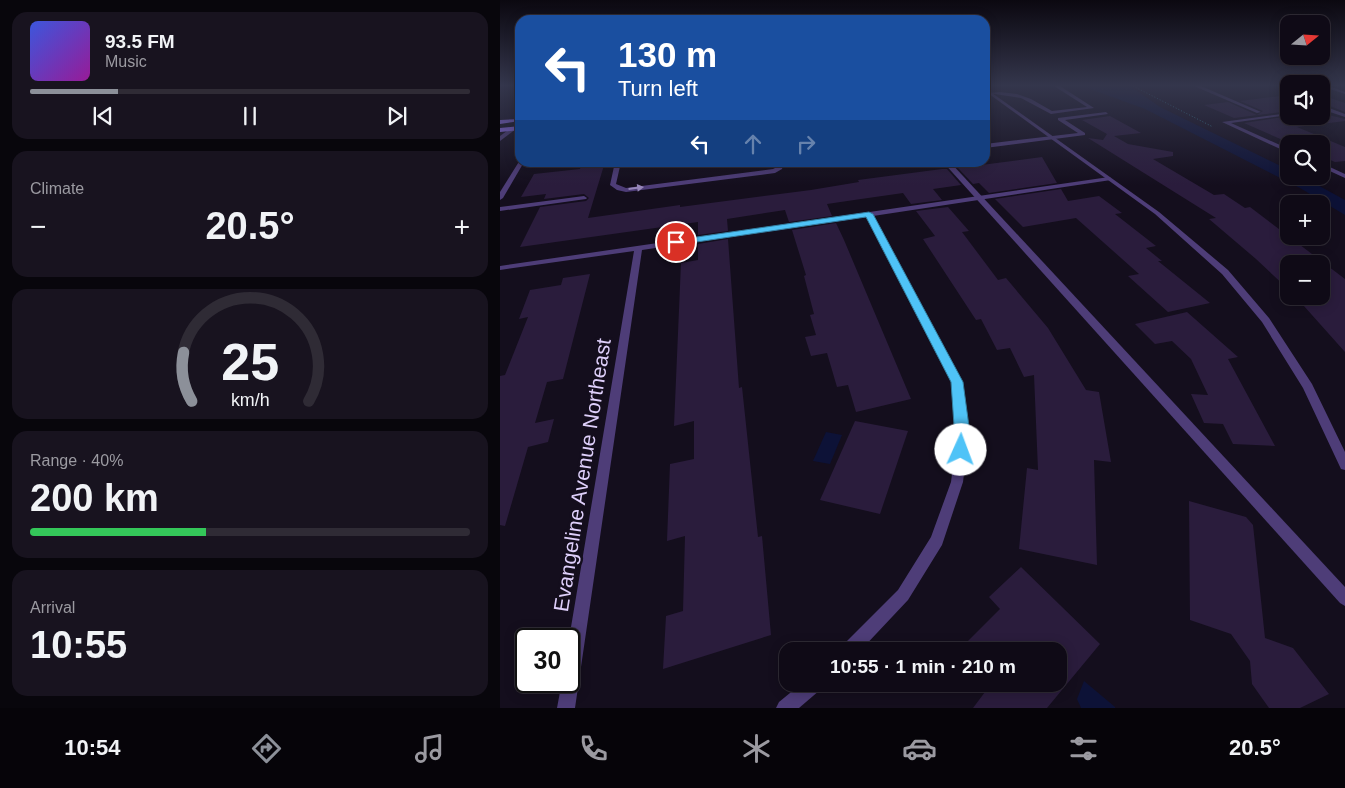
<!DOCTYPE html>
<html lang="en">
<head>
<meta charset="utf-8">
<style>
  :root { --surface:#0f0a16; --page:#18131f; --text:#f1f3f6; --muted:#9b9aa1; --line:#2f2b35; --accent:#8c9099 }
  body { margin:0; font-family:Helvetica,sans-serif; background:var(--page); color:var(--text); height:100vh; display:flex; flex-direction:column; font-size:19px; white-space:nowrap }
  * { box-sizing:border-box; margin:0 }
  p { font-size:16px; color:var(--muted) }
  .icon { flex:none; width:28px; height:28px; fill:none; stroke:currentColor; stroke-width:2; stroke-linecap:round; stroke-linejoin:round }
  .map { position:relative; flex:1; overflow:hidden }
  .details { display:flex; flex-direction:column; gap:12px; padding:12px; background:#08060c; width:500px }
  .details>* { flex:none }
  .hud { position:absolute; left:15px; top:15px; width:475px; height:152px; border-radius:15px; box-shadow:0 2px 12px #0003,0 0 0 1px var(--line); background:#1a4fa0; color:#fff; overflow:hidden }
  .needle { width:32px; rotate:72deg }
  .tools { position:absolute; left:780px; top:15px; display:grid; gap:10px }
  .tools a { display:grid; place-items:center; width:50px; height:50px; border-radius:10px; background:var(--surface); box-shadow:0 2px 12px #0003,0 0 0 1px var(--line); font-size:25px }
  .speed { position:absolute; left:15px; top:628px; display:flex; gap:10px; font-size:25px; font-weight:700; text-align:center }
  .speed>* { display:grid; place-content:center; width:65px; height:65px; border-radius:50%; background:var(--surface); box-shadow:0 2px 12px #0003,0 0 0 1px var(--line); line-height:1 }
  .speed .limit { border:2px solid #111; border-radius:8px; background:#fff; color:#111 }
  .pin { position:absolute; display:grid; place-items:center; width:42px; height:42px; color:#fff; margin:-21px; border:2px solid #fff; border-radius:50%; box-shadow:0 1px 5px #0007 }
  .me { position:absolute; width:55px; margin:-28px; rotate:2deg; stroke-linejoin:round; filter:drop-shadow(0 0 4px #0008) }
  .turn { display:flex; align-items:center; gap:18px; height:105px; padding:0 20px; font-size:22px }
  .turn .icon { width:65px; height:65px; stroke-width:2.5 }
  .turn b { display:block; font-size:35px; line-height:42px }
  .lanes { display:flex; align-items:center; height:48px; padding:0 20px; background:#0003; justify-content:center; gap:25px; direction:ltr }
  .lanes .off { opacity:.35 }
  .big { font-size:38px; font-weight:700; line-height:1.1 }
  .details .widget { flex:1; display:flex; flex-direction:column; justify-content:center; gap:8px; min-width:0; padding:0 18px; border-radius:15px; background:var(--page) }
  .details .dial { align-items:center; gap:0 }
  .dial svg { height:130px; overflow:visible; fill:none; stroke:var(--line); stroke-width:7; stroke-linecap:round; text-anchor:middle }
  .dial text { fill:var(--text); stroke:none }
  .song { display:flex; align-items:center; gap:15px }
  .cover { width:60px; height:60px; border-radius:8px; background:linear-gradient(135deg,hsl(230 70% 55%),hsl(300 70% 35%)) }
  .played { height:5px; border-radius:2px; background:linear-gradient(90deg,var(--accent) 20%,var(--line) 20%) }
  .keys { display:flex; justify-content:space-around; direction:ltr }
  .heat { display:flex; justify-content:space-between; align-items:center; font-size:28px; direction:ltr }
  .charge { height:8px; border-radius:4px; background:linear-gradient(90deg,#34c759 40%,var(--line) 0) }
  .trip { position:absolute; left:279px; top:642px; width:288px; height:50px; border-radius:15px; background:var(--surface); box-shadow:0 2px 12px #0003,0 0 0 1px var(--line); font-weight:700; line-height:50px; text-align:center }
  .menu { display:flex; height:80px; justify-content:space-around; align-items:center; background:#060409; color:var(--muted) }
  .menu .icon { width:35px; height:35px }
  .menu .active { color:var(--accent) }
  .menu b { font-size:22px; color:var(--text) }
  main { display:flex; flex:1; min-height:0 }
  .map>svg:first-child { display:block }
  .water { fill:#0d1237 }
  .building { fill:#2a1c3c }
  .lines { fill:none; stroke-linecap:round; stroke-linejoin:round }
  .path { stroke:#3990a4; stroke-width:1; stroke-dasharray:1 2; stroke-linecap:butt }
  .service { fill:#4e3d78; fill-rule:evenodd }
  .minor { fill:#4e3d78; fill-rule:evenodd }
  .tertiary { fill:#4e3d78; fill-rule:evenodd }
  .secondary { fill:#926ff1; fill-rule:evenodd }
  .oneway { fill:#9686b9 }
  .route { fill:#4fc3f7; stroke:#337fa1 }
  .labels { text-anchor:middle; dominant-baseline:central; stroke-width:5; stroke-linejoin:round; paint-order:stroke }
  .near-street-label { font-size:21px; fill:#decffa; stroke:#140e1d }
</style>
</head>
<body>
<main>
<section class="details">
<div class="widget">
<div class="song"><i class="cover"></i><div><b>93.5 FM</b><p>Music</p></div></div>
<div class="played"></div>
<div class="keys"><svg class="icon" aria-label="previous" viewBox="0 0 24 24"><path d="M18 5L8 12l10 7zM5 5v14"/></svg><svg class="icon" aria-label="pause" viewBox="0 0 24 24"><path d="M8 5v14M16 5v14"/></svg><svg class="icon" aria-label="next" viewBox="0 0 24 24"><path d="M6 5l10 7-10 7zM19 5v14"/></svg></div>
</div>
<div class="widget"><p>Climate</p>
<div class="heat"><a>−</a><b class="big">20.5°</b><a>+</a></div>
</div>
<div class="widget dial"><svg viewBox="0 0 100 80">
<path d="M14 69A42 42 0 1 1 86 69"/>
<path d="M14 69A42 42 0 0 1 9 39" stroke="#8c9099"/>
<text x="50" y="56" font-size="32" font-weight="700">25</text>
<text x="50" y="72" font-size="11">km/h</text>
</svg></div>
<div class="widget"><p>Range · 40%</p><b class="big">200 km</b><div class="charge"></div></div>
<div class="widget"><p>Arrival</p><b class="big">10:55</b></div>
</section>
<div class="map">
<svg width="845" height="708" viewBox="0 0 845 708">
  <rect width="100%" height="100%" fill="#140e1d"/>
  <g class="water">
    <path d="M582,86H630L660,107L789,170V176H801L845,200V215L800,188L645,109Z"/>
    <path d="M326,432L342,435L330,464L313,461Z"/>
    <path d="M584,681L615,707V708H581L577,699Z"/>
  </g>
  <g class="building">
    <path d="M789,95V111L734,118L704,105L728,102L757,115L763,111L740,101Z"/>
    <path d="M821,95L845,103V112L830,106L821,107Z"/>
    <path d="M821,113L845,119V121L797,127L845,147V161L835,162L821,156V144H792L744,123L790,116H821Z"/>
    <path d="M610,116L641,133L614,136L628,144L673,152V156L653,159L714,195L724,194L745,208L750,207L845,279V352L795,296H821V264H789V290L756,259L709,219L716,218L588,138L603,140L607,134L582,120Z"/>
    <path d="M542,157L557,183L489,193L479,183L473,184L458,168Z"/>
    <path d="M82,162H105L88,218L180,205V207L311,190L359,182L358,180L442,169H447L461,185L433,189L442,200L411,204L403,193L361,199L327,204L332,216L289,222L285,210L227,219L228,231L198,235V222L20,247L40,207L86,201L89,198L84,194L44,199L46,194L21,197L34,174L80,169Z"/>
    <path d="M561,189L568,201L599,196L622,213L615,214L656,246L646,248L662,261H658L710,303L668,312L628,276L639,274L576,218L523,227L495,199Z"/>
    <path d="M448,207L469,231L462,232L498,280L506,278L548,328L586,390L599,392L611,462L594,460L597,565L519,549L527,468L538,470L534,375L524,377L510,348L497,350L481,319L476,320L423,239L435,236L416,211Z"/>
    <path d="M336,223L344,240L411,399L356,412L348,385L337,387L327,353L311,356L305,337L316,335L310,315L314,314L304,276L306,275L292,230Z"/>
    <path d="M228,239L239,388L242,387L258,537L262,536L271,635L163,669L166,616L183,611L185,536L167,541L170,464L194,459V421L174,426L181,263L198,260V244Z"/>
    <path d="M90,274L63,379L47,382L35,423L54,419L48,442L28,447L5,526L0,525V376L5,375L28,317L19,319L30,290L61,285L63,278Z"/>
    <path d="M687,312L738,357L728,359L775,446L733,444L723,424L704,423L691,394L708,395L691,359L672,341L655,344L635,324Z"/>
    <path d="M355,421L408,431L380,514L320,500Z"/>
    <path d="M689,501L746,517L753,525L765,638L793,648L829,694L800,708H769L752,684L750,661L731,634L690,620Z"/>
    <path d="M521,567L600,644L547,708H473L491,684H558V651H463L461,648L500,609L489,597Z"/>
  </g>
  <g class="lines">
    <path class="path" d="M633,86L713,127"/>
    <g class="service">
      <path d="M554,86H560L594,108L551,114L521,98L488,93L500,92L517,94L531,99L552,111L587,107Z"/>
      <path d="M694,86H701L761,112L757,113Z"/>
      <path d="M821,86H829L845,92V94Z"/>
      <path d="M606,112L608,114L565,120L585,133V135L485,148V144L578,133L558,120V118Z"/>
      <path d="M11,128L16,129L0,141V136Z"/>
      <path d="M20,160V162H24L3,198L0,200V192Z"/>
      <path d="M115,162H121L116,184L126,188L273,169L277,167L278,162H284L282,169L275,173L126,192L117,190L110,185Z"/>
      <path d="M359,162L335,167L332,165L340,162Z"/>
      <path d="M443,162H450L845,587V606L840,603Z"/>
      <path d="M84,196L87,198L86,199L0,211V207Z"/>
    </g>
    <g class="minor">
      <path d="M829,108L845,114V117L827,111H821V109Z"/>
      <path d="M789,113V115L731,123L789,149V153L722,122Z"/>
      <path d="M821,163L845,174V178L821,167Z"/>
      <path d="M609,177L611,178V180L373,216L462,382L469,434L463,482L442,545L408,600L360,651H341L343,645L398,590L431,537L451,482L457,434L452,382L367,217L142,250L75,708H57L62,681H69V639L134,251L0,270V266Z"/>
      <path d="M301,684H323L320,690L299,708H276L279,702Z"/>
    </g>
    <path class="tertiary" d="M485,88L659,212L728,270L769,318L812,384L845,452V470L841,469L803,388L762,322L722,274L655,214L485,91Z"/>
    <g class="secondary">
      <path d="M20,119V121L0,124V120Z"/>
      <path d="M20,126V130L0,132V128Z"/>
    </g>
  </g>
  <defs><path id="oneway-solid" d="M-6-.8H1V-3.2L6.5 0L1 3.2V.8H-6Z" transform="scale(1.25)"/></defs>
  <use class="oneway" href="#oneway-solid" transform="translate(136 188) rotate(-7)"/>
  <linearGradient id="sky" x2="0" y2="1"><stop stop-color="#0b0810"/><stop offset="0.46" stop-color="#34364c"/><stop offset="1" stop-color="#34364c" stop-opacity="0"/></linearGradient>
  <rect width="845" height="185" fill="url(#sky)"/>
  <path class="route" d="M369,212L373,214L463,382L470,434L466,454H456L451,382L366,217L176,245L172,242L176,240Z"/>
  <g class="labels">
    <g class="near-street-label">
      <text transform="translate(82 475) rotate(-81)">Evangeline Avenue Northeast</text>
    </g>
  </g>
</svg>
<div class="tools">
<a><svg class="needle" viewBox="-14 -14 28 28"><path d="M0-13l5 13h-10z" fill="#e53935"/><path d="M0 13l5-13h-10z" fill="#9b9aa1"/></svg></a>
<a><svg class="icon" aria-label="sound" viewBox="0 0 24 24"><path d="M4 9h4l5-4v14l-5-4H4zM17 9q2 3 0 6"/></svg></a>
<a><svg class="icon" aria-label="search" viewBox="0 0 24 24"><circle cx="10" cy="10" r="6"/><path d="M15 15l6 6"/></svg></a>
<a>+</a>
<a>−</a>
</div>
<div class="speed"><div class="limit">30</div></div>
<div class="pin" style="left:176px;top:242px;background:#d93025"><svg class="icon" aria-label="arrive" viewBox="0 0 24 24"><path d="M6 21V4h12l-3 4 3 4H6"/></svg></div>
<svg class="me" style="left:461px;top:450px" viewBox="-20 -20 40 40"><circle r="19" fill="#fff"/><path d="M0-13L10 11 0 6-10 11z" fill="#4fc3f7"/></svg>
<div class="trip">10:55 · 1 min · 210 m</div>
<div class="hud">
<div class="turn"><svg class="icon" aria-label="left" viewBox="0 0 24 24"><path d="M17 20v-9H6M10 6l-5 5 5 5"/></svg><div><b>130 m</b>Turn left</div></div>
<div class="lanes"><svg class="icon" aria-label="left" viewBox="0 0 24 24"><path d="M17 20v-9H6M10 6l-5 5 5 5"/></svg><svg class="icon off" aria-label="ahead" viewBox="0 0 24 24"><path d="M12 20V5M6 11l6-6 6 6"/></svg><svg class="icon off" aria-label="right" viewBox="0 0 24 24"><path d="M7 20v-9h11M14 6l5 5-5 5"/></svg></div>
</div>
</div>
</main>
<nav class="menu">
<b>10:54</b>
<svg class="icon active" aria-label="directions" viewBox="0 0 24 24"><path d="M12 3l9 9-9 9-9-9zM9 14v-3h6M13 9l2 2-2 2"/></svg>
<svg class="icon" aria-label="music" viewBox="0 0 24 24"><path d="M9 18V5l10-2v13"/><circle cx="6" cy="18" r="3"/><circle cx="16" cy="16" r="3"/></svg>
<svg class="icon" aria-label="phone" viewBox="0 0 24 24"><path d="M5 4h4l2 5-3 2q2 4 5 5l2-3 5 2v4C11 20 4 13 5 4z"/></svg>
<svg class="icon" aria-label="climate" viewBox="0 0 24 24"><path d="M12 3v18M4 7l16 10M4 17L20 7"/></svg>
<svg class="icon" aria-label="car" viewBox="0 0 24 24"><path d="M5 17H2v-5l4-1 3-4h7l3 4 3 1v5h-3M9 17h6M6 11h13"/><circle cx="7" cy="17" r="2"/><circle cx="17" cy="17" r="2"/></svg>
<svg class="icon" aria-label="filters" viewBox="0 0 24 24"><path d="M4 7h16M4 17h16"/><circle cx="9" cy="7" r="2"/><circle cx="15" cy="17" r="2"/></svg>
<b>20.5°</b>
</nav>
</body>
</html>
